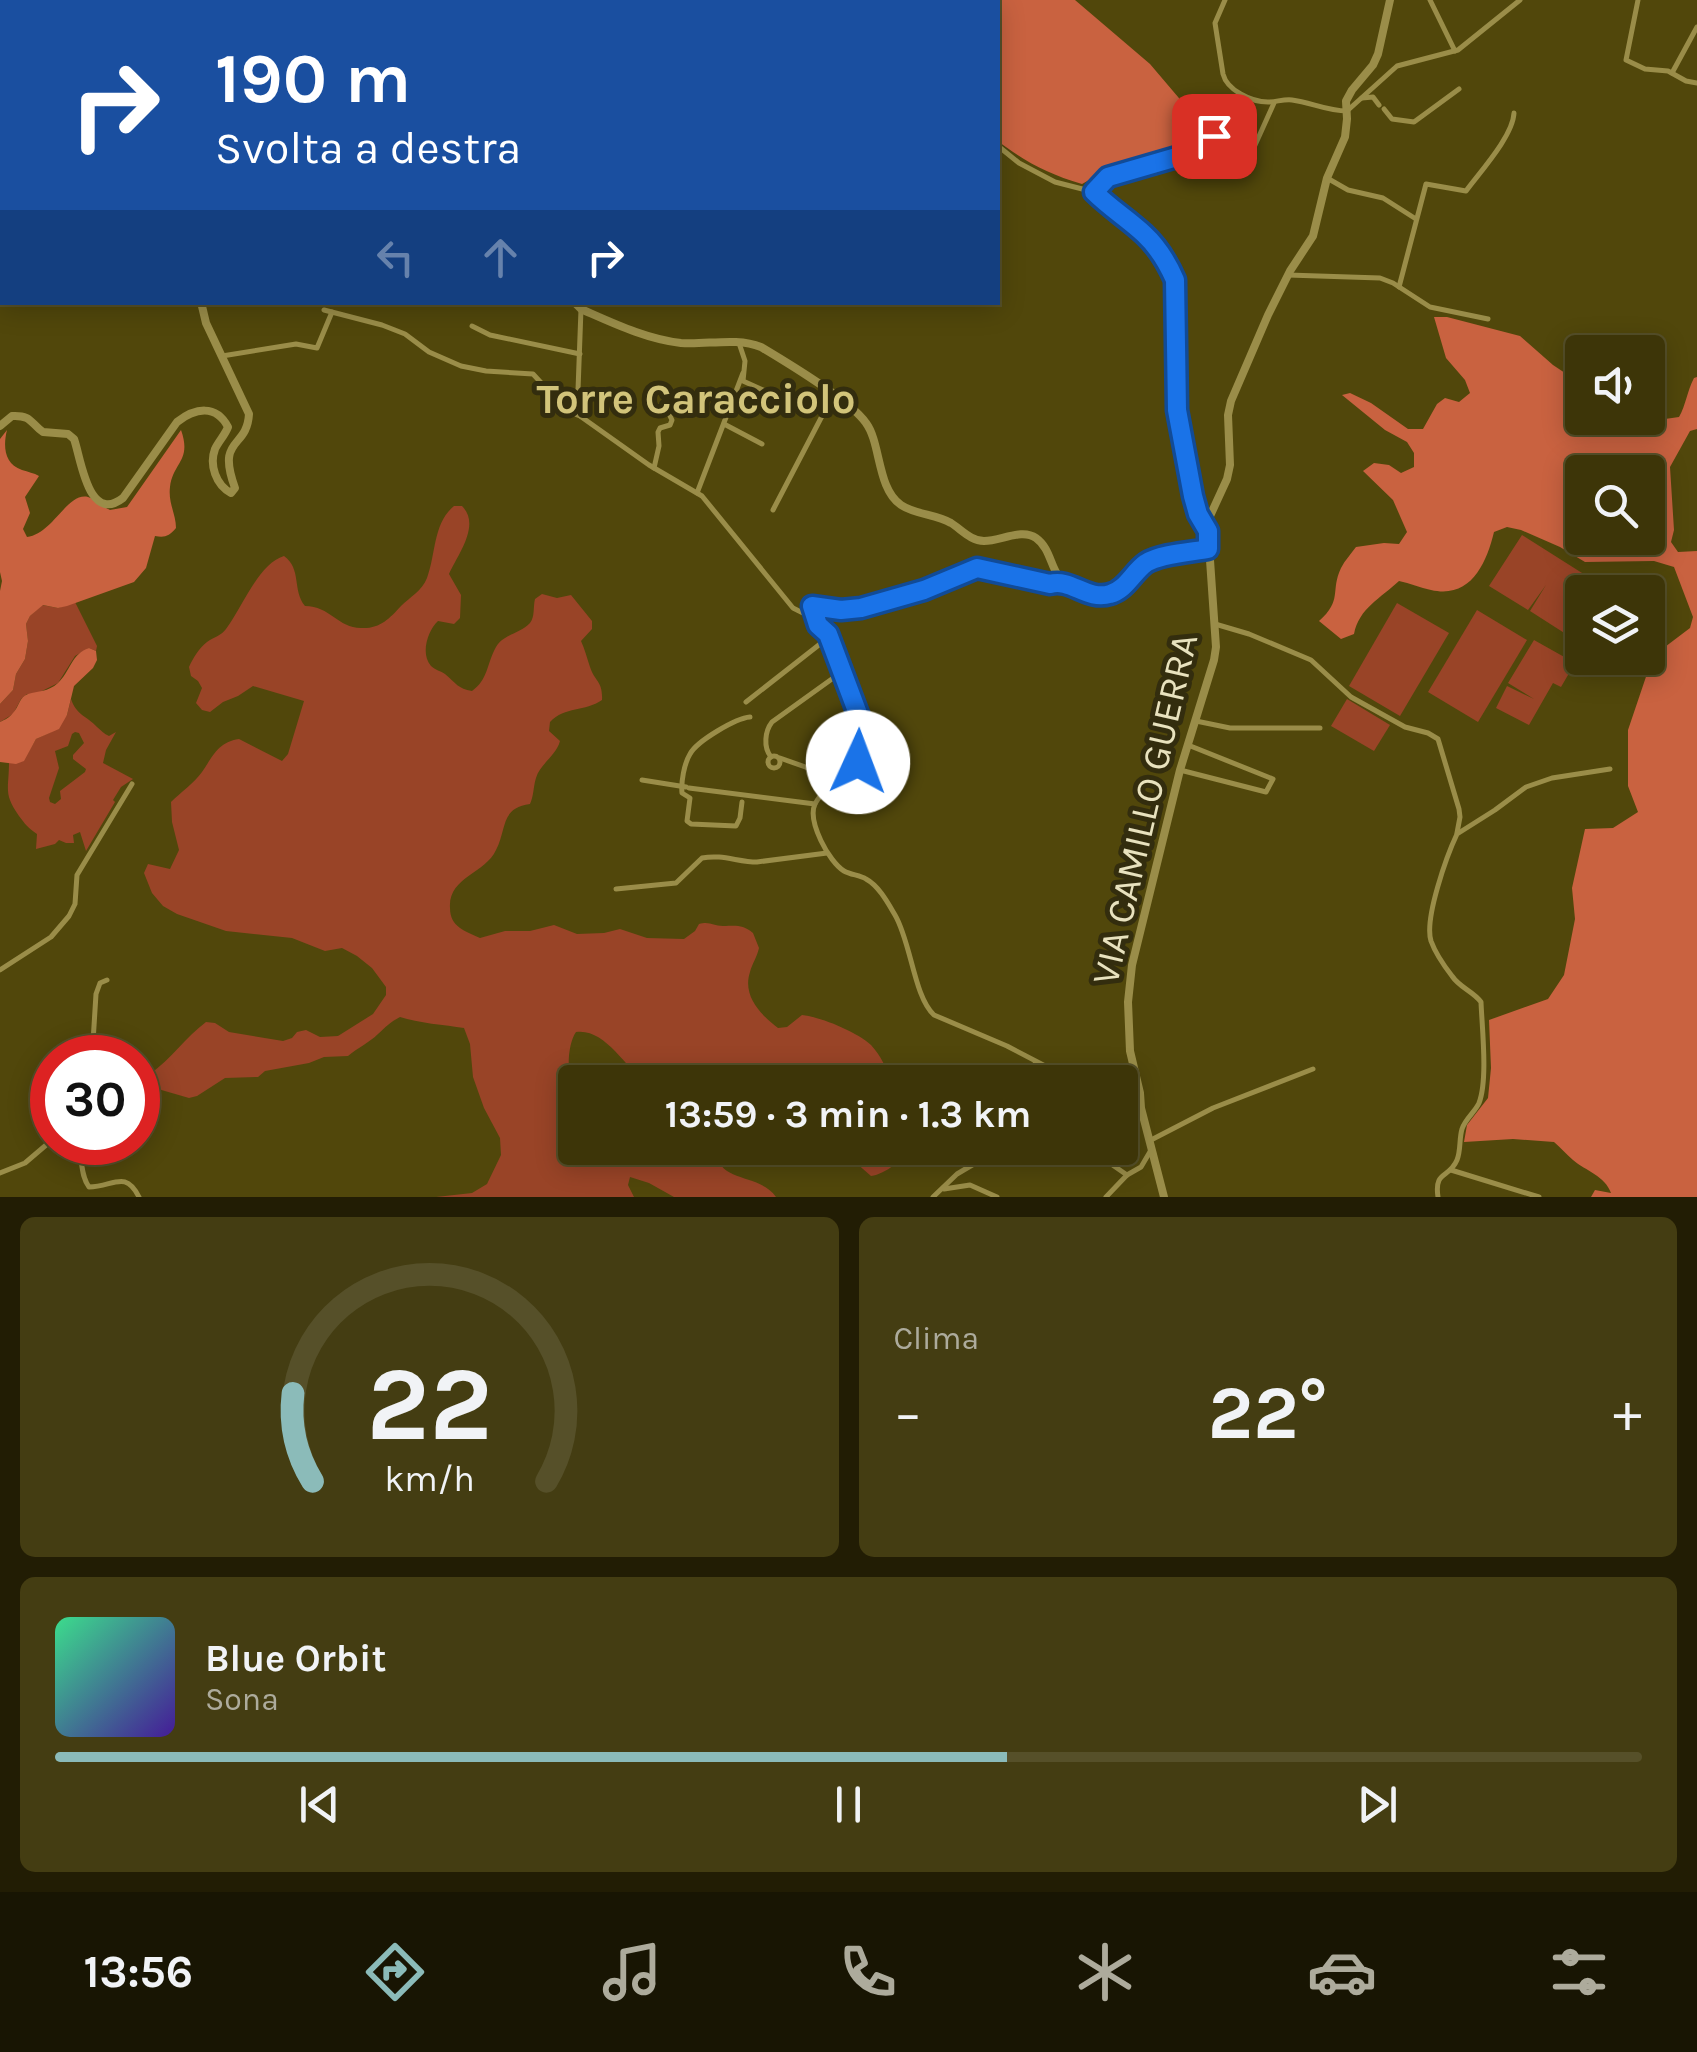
<!DOCTYPE html>
<html lang="it">
<head>
<meta charset="utf-8">
<style>
  :root { --surface:#3d3508; --page:#443d12; --text:#f1f3f6; --muted:#adab9c; --line:#565029; --accent:#8bbbb9 }
  body { margin:0; font-family:Karla,sans-serif; background:var(--page); color:var(--text); height:100vh; display:flex; flex-direction:column; font-size:38px; white-space:nowrap }
  * { box-sizing:border-box; margin:0 }
  p { font-size:32px; color:var(--muted) }
  .icon { flex:none; width:55px; height:55px; fill:none; stroke:currentColor; stroke-width:2; stroke-linecap:round; stroke-linejoin:round }
  .map { position:relative; height:1197px; overflow:hidden }
  .panel { display:flex; flex-direction:column; gap:20px; padding:20px; background:#221d04; flex:1 }
  .panel>* { flex:none }
  .top-card { position:absolute; left:0px; top:0px; width:1000px; height:305px; box-shadow:0 5px 25px #0003,0 0 0 2px var(--line); background:#1a4fa0; color:#fff; overflow:hidden }
  .controls { position:absolute; left:1565px; top:335px; display:grid; gap:20px }
  .controls a { display:grid; place-items:center; width:100px; height:100px; border-radius:10px; background:var(--surface); box-shadow:0 5px 25px #0003,0 0 0 2px var(--line); font-size:50px }
  .speed { position:absolute; left:30px; top:1035px; display:flex; gap:20px; font-size:50px; font-weight:700; text-align:center }
  .speed>* { display:grid; place-content:center; width:130px; height:130px; border-radius:50%; background:var(--surface); box-shadow:0 5px 25px #0003,0 0 0 2px var(--line); line-height:1 }
  .speed .limit { border:15px solid #d22; background:#fff; color:#111 }
  .pin { position:absolute; display:grid; place-items:center; width:85px; height:85px; color:#fff; margin:-42px; border-radius:20px; box-shadow:0 5px 15px #0006 }
  .me { position:absolute; width:110px; margin:-55px; rotate:2deg; stroke-linejoin:round; filter:drop-shadow(0 0 8px #0008) }
  .turn { display:flex; align-items:center; gap:35px; height:210px; padding:0 50px; font-size:45px }
  .turn .icon { width:130px; height:130px; stroke-width:2.5 }
  .turn b { display:block; font-size:70px; line-height:85px }
  .lanes { display:flex; align-items:center; height:95px; padding:0 50px; background:#0003; justify-content:center; gap:50px; direction:ltr }
  .lanes .off { opacity:.35 }
  .big { font-size:75px; font-weight:700; line-height:1.1 }
  .panel .card { flex:1; display:flex; flex-direction:column; justify-content:center; gap:15px; min-width:0; padding:0 35px; border-radius:15px; background:var(--page) }
  .panel .dial { align-items:center; gap:0 }
  .dial svg { height:260px; overflow:visible; fill:none; stroke:var(--line); stroke-width:7; stroke-linecap:round; text-anchor:middle }
  .dial text { fill:var(--text); stroke:none }
  .song { display:flex; align-items:center; gap:30px }
  .cover { width:120px; height:120px; border-radius:15px; background:linear-gradient(135deg,hsl(150 70% 55%),hsl(260 70% 35%)) }
  .played { height:10px; border-radius:5px; background:linear-gradient(90deg,var(--accent) 60%,var(--line) 60%) }
  .keys { display:flex; justify-content:space-around; direction:ltr }
  .heat { display:flex; justify-content:space-between; align-items:center; font-size:55px; direction:ltr }
  .panel .tiles { flex:1; display:grid; gap:20px; grid-template-columns:1fr 1fr }
  .card:last-child { grid-column:span 2 }
  .trip { position:absolute; left:558px; top:1065px; width:580px; height:100px; border-radius:10px; background:var(--surface); box-shadow:0 5px 25px #0003,0 0 0 2px var(--line); font-weight:700; line-height:100px; text-align:center }
  .menu { display:flex; height:160px; justify-content:space-around; align-items:center; background:#181503; color:var(--muted) }
  .menu .icon { width:70px; height:70px }
  .menu .current { color:var(--accent) }
  .menu b { font-size:45px; color:var(--text) }
  .map>svg:first-child { display:block }
  .green { fill:#994427; fill-rule:evenodd }
  .forest { fill:#c96240; fill-rule:evenodd }
  .lines { fill:none; stroke-linecap:round; stroke-linejoin:round }
  .minor { stroke:#9a8d49; stroke-width:5 }
  .tertiary { stroke:#9a8d49; stroke-width:8 }
  .route-casing { stroke:#114b97; stroke-width:25 }
  .route { stroke:#1a73e8; stroke-width:18 }
  .labels { text-anchor:middle; dominant-baseline:central; stroke-width:10; stroke-linejoin:round; paint-order:stroke }
  .street-label { font-size:38px; fill:#e8e2be; stroke:#332d0e }
  .quarter-label { font-size:42px; font-weight:bold; fill:#d2c47a; stroke:#332d0e }
</style>
</head>
<body>
<div class="map">
<svg width="1697" height="1197" viewBox="0 0 1697 1197">
  <rect width="100%" height="100%" fill="#51470b"/>
  <g class="green">
    <path d="M454,506H462C481,525 458,554 449,574L461,595L460,618L454,624L438,621C428,630 420,654 431,666C435,670 441,671 445,674C456,683 458,689 472,691C488,680 487,663 496,647C503,634 520,634 530,623C535,617 533,607 535,599L542,594L557,598L571,595L592,621V629L581,641C585,650 587,658 590,667C595,682 603,681 602,700C585,712 565,706 550,722L549,731L560,741C556,756 540,764 536,778C533,788 534,795 530,804C500,808 507,829 496,850C485,874 448,877 450,908C450,927 465,931 480,938L505,931H530L554,925L577,934L604,933L620,929L647,938L684,939L695,931L699,924C710,921 713,926 723,926C736,926 742,924 753,933L759,948C757,957 752,964 750,972C742,996 761,1015 778,1028L787,1027L802,1015C821,1017 857,1032 871,1045C881,1056 887,1069 891,1082H645C625,1067 605,1028 576,1032C567,1045 566,1077 575,1090V1148H717C714,1184 759,1172 776,1197H674L649,1183L630,1177L628,1185L634,1197H436L472,1193L487,1184L501,1155L500,1138L484,1108L473,1077L470,1044L464,1028C445,1025 418,1023 400,1017C390,1022 386,1027 378,1034C369,1043 357,1048 348,1056L324,1057L309,1063L265,1071L258,1077L225,1078L197,1096L189,1098L158,1089L138,1100V1064L142,1070L150,1074C171,1059 186,1037 206,1022L215,1023L229,1032L283,1041L292,1038L297,1032L306,1030L320,1037L338,1036L373,1014L386,995V987L372,968L357,956L342,948L325,951L292,938L226,931L177,914L163,906L152,893L144,873L148,864L170,869L179,850L172,822L171,802C181,792 194,783 202,772C213,756 218,742 239,739L282,761L288,754L304,701L253,686L238,696L223,702L210,712L202,710L196,703L202,688L198,681L191,676L189,667C193,658 199,648 207,642C214,637 221,636 226,629C242,608 258,564 284,556C302,569 292,590 305,606C330,606 338,628 361,628C380,629 389,619 401,606C410,597 422,591 427,578C436,554 433,523 454,506Z"/>
    <path d="M1522,535L1601,585L1596,592H1582V615L1569,636L1530,611L1546,585L1528,610L1489,586Z"/>
    <path d="M75,602L97,646L96,651L89,648L75,656L58,683L36,694H27L21,699L13,714L0,722V704L13,690L16,674L25,659L28,641L26,624L30,616L42,605L58,608Z"/>
    <path d="M1397,603L1449,633L1400,716L1349,686Z"/>
    <path d="M1477,610L1527,640L1478,722L1428,692Z"/>
    <path d="M1534,640L1575,663L1561,687L1553,683L1529,725L1496,708L1507,686L1534,699L1508,683Z"/>
    <path d="M71,699C76,715 87,716 97,727C101,730 104,734 109,736L116,732L106,750L103,763L133,779L121,787L113,800L115,802L86,851L80,832L73,835L74,843H66L59,840L55,844L36,849L37,834C28,828 25,824 19,816C3,793 9,790 9,762L23,761L36,739L51,732L67,715ZM75,732L79,733L84,743L73,755V759L86,769L85,772L60,791L61,799L55,804L50,802L49,798L59,768L55,751L68,746L72,734Z"/>
    <path d="M1347,699L1390,725L1374,751L1331,726Z"/>
    <path d="M843,1148H912C903,1159 886,1174 871,1176L847,1155Z"/>
  </g>
  <g class="forest">
    <path d="M858,0H1075L1150,64L1201,124L1205,133C1180,158 1137,161 1104,172C1097,175 1090,180 1082,184C1048,174 1025,162 998,141V2H859Z"/>
    <path d="M1434,317H1447L1520,336L1553,365L1565,373L1582,375V418H1648V406L1651,414L1665,419L1679,417C1686,405 1687,391 1694,378L1697,377V429L1690,431L1670,467L1674,530L1671,542L1678,552L1697,551V1197H1591L1595,1190L1611,1193C1605,1176 1586,1171 1573,1160C1566,1154 1561,1148 1554,1142L1513,1139L1464,1142L1467,1125L1488,1098L1491,1068L1489,1020L1548,999L1564,975L1575,919L1572,888L1585,829L1613,828L1638,812L1628,786V730L1653,656L1690,628L1693,617L1674,567L1654,561L1585,562L1560,547L1521,530L1507,527L1494,532C1486,565 1470,599 1431,590C1420,588 1410,583 1399,581C1381,598 1359,608 1354,634L1341,639L1319,621C1343,600 1330,591 1341,568C1345,560 1351,554 1356,547L1384,543L1399,544L1407,532L1393,500L1363,471L1374,463L1389,465L1401,473L1414,467V453L1407,442L1385,430L1342,395L1350,393L1371,403L1408,429H1423L1437,404L1445,398L1459,402L1470,393L1465,380L1446,358ZM1648,472V538H1582V472Z"/>
    <path d="M7,430C3,446 4,464 22,470C28,472 34,473 39,476L25,497L30,513L23,529L27,537C53,534 67,492 88,497C95,499 103,507 110,510L127,507L181,430C192,461 173,462 170,487C168,503 176,514 176,528C169,536 165,538 155,536L146,568L134,582L67,606L58,608L43,605L30,616L26,624L28,641L25,659L16,674L13,690L0,704V591L2,581L0,572V439Z"/>
    <path d="M89,648L96,651L97,660L93,668L74,686L67,715L59,729L36,739L24,761L16,764L0,762V722C6,719 9,718 13,713C19,707 19,697 28,694C38,691 48,692 58,683C70,672 71,654 89,648Z"/>
  </g>
  <g class="lines">
    <g class="minor">
      <path d="M345,0L348,2"/>
      <path d="M405,0L407,2"/>
      <path d="M1225,0L1215,23L1223,74C1227,90 1251,102 1268,102C1276,102 1284,99 1292,100C1310,102 1327,111 1347,111L1397,66L1458,50L1520,0"/>
      <path d="M1430,0L1455,51"/>
      <path d="M1638,0L1626,60L1645,69L1668,71L1686,81L1697,83"/>
      <path d="M517,2V0"/>
      <path d="M1672,73L1697,27"/>
      <path d="M1362,98L1373,97L1379,105"/>
      <path d="M1384,109L1392,119L1414,122L1459,89"/>
      <path d="M998,146L1019,163L1055,182L1094,192L1110,208L1146,235L1169,266L1175,281L1177,410L1193,496L1198,515L1206,528"/>
      <path d="M1327,178L1348,190L1383,198L1416,219"/>
      <path d="M1094,192L1108,177L1187,154L1214,137L1229,151L1242,159L1251,154L1274,103"/>
      <path d="M1288,275L1380,278L1393,283L1430,307L1488,319"/>
      <path d="M1399,287L1426,184L1466,191C1480,172 1513,136 1514,113"/>
      <path d="M581,309L578,390L580,416L649,465L702,496L793,608L807,615L828,634L866,738V750L862,768C853,774 843,771 834,779C829,785 819,796 815,804C807,821 829,862 844,871C851,875 860,875 866,879C879,886 888,903 895,915C911,942 914,997 934,1015L1007,1046L1076,1082"/>
      <path d="M324,310L382,325L405,334L429,352L461,366L486,371L533,374L567,411L580,416"/>
      <path d="M472,326L490,335L580,354"/>
      <path d="M739,343L745,361L743,381L783,399"/>
      <path d="M222,356L296,344L317,348L332,312"/>
      <path d="M724,424L762,444"/>
      <path d="M654,468L659,446L658,432L660,428L670,425L672,420L667,410"/>
      <path d="M697,493L743,373"/>
      <path d="M773,510L833,395"/>
      <path d="M818,624L812,606L841,610L861,609L924,591L977,568L1050,583L1061,581"/>
      <path d="M1215,624L1249,634L1311,660L1351,697L1405,727L1428,733L1438,739L1459,809L1460,817L1457,833"/>
      <path d="M746,702L829,637"/>
      <path d="M1196,721L1230,728H1320"/>
      <circle cx="774" cy="762" r="6"/>
      <path d="M771,757C763,747 765,731 772,722L843,671"/>
      <path d="M780,758L811,769L832,768L854,766L858,763L862,751L866,750"/>
      <path d="M1180,770L1266,792L1273,779L1188,745"/>
      <path d="M642,780L686,787"/>
      <path d="M689,788L815,804"/>
      <path d="M742,802L740,818L736,826L691,824L687,821L690,798L682,793C681,782 684,764 690,754C697,741 736,718 750,717"/>
      <path d="M616,889L676,883L702,858C722,854 738,862 757,862L827,853"/>
      <path d="M0,970L51,937L69,916L75,904L77,875L132,784"/>
      <path d="M92,1058L96,994L100,983L107,980"/>
      <path d="M1024,1082L1036,1062"/>
      <path d="M1120,1102L1141,1108"/>
      <path d="M1151,1140L1213,1108L1313,1069"/>
      <path d="M75,1142C84,1155 79,1174 89,1187C113,1187 125,1169 139,1197"/>
      <path d="M1094,1148L1101,1157L1127,1175"/>
      <path d="M1451,1170L1539,1197"/>
      <path d="M0,1173L25,1163L52,1140"/>
      <path d="M944,1189L970,1185L997,1197"/>
      <path d="M933,1197L957,1174L979,1161L988,1148"/>
      <path d="M1106,1197L1127,1175L1141,1167L1151,1150"/>
      <path d="M1438,1197C1434,1170 1449,1179 1457,1160C1461,1150 1459,1139 1462,1129C1465,1119 1475,1112 1479,1103C1488,1080 1482,1028 1481,1002C1473,991 1460,988 1452,976C1445,967 1435,952 1431,941C1424,919 1447,855 1457,834L1495,810L1526,787L1552,778L1610,769"/>
    </g>
    <g class="tertiary">
      <path d="M0,253L2,254"/>
      <path d="M574,302L581,309C613,323 646,339 681,343C707,345 736,337 761,347C786,362 850,400 866,423C881,443 877,489 901,505C916,515 936,514 951,523C962,530 971,541 984,541C1001,541 1022,528 1036,538C1050,548 1050,565 1059,577C1064,583 1071,586 1078,589C1085,593 1092,595 1100,595C1124,595 1130,572 1149,562C1165,553 1190,553 1208,549"/>
      <path d="M0,426L12,416C32,415 30,423 43,432L68,434L74,439C81,458 88,525 123,498L177,422C195,408 216,404 228,427C225,435 219,441 215,449C209,465 216,485 231,493L235,488C216,436 247,450 249,414L206,323L201,302"/>
      <path d="M1164,1197L1141,1108L1140,1093L1130,1051L1128,1002L1132,965L1180,770L1214,660L1216,647L1208,531L1210,516L1227,479L1230,465L1228,415L1231,401L1268,315L1290,271L1313,236L1327,178L1345,137L1347,119L1346,101L1352,90L1373,65L1378,54L1390,0"/>
    </g>
  </g>
  <g class="lines">
    <g class="route-casing">
      <path id="route" d="M858,762L860,753L866,750L863,727L828,634L818,625L812,606L841,610L861,608L924,590L977,568L1050,584C1071,578 1087,601 1110,594C1126,590 1133,572 1146,563C1160,554 1191,552 1208,549V531L1198,514L1193,496L1177,410L1175,280C1168,264 1157,246 1144,234C1128,219 1110,208 1094,192L1108,177L1187,154L1214,136"/>
    </g>
    <use href="#route" class="route"/>
  </g>
  <g class="labels">
    <g class="street-label">
      <text transform="translate(1145 809) rotate(-77)">VIA CAMILLO GUERRA</text>
    </g>
    <g class="quarter-label">
      <text x="696" y="399">Torre Caracciolo</text>
    </g>
  </g>
</svg>
<div class="controls">
<a><svg class="icon" aria-label="sound" viewBox="0 0 24 24"><path d="M4 9h4l5-4v14l-5-4H4zM17 9q2 3 0 6"/></svg></a>
<a><svg class="icon" aria-label="search" viewBox="0 0 24 24"><circle cx="10" cy="10" r="6"/><path d="M15 15l6 6"/></svg></a>
<a><svg class="icon" aria-label="layers" viewBox="0 0 24 24"><path d="M12 4l9 5-9 5-9-5zM3 14l9 5 9-5"/></svg></a>
</div>
<div class="speed"><div class="limit">30</div></div>
<div class="pin" style="left:1214px;top:136px;background:#d93025"><svg class="icon" aria-label="arrive" viewBox="0 0 24 24"><path d="M6 21V4h12l-3 4 3 4H6"/></svg></div>
<svg class="me" style="left:858px;top:762px" viewBox="-20 -20 40 40"><circle r="19" fill="#fff"/><path d="M0-13L10 11 0 6-10 11z" fill="#1a73e8"/></svg>
<div class="trip">13:59 · 3 min · 1.3 km</div>
<div class="top-card">
<div class="turn"><svg class="icon" aria-label="right" viewBox="0 0 24 24"><path d="M7 20v-9h11M14 6l5 5-5 5"/></svg><div><b>190 m</b>Svolta a destra</div></div>
<div class="lanes"><svg class="icon off" aria-label="left" viewBox="0 0 24 24"><path d="M17 20v-9H6M10 6l-5 5 5 5"/></svg><svg class="icon off" aria-label="ahead" viewBox="0 0 24 24"><path d="M12 20V5M6 11l6-6 6 6"/></svg><svg class="icon" aria-label="right" viewBox="0 0 24 24"><path d="M7 20v-9h11M14 6l5 5-5 5"/></svg></div>
</div>
</div>
<section class="panel">
<div class="tiles">
<div class="card dial"><svg viewBox="0 0 100 80">
<path d="M14 69A42 42 0 1 1 86 69"/>
<path d="M14 69A42 42 0 0 1 8 42" stroke="#8bbbb9"/>
<text x="50" y="56" font-size="32" font-weight="700">22</text>
<text x="50" y="72" font-size="11">km/h</text>
</svg></div>
<div class="card"><p>Clima</p>
<div class="heat"><a>−</a><b class="big">22°</b><a>+</a></div>
</div>
<div class="card">
<div class="song"><i class="cover"></i><div><b>Blue Orbit</b><p>Sona</p></div></div>
<div class="played"></div>
<div class="keys"><svg class="icon" aria-label="previous" viewBox="0 0 24 24"><path d="M18 5L8 12l10 7zM5 5v14"/></svg><svg class="icon" aria-label="pause" viewBox="0 0 24 24"><path d="M8 5v14M16 5v14"/></svg><svg class="icon" aria-label="next" viewBox="0 0 24 24"><path d="M6 5l10 7-10 7zM19 5v14"/></svg></div>
</div>
</div>
</section>
<nav class="menu">
<b>13:56</b>
<svg class="icon current" aria-label="directions" viewBox="0 0 24 24"><path d="M12 3l9 9-9 9-9-9zM9 14v-3h6M13 9l2 2-2 2"/></svg>
<svg class="icon" aria-label="music" viewBox="0 0 24 24"><path d="M9 18V5l10-2v13"/><circle cx="6" cy="18" r="3"/><circle cx="16" cy="16" r="3"/></svg>
<svg class="icon" aria-label="phone" viewBox="0 0 24 24"><path d="M5 4h4l2 5-3 2q2 4 5 5l2-3 5 2v4C11 20 4 13 5 4z"/></svg>
<svg class="icon" aria-label="climate" viewBox="0 0 24 24"><path d="M12 3v18M4 7l16 10M4 17L20 7"/></svg>
<svg class="icon" aria-label="car" viewBox="0 0 24 24"><path d="M5 17H2v-5l4-1 3-4h7l3 4 3 1v5h-3M9 17h6M6 11h13"/><circle cx="7" cy="17" r="2"/><circle cx="17" cy="17" r="2"/></svg>
<svg class="icon" aria-label="filters" viewBox="0 0 24 24"><path d="M4 7h16M4 17h16"/><circle cx="9" cy="7" r="2"/><circle cx="15" cy="17" r="2"/></svg>
</nav>
</body>
</html>
